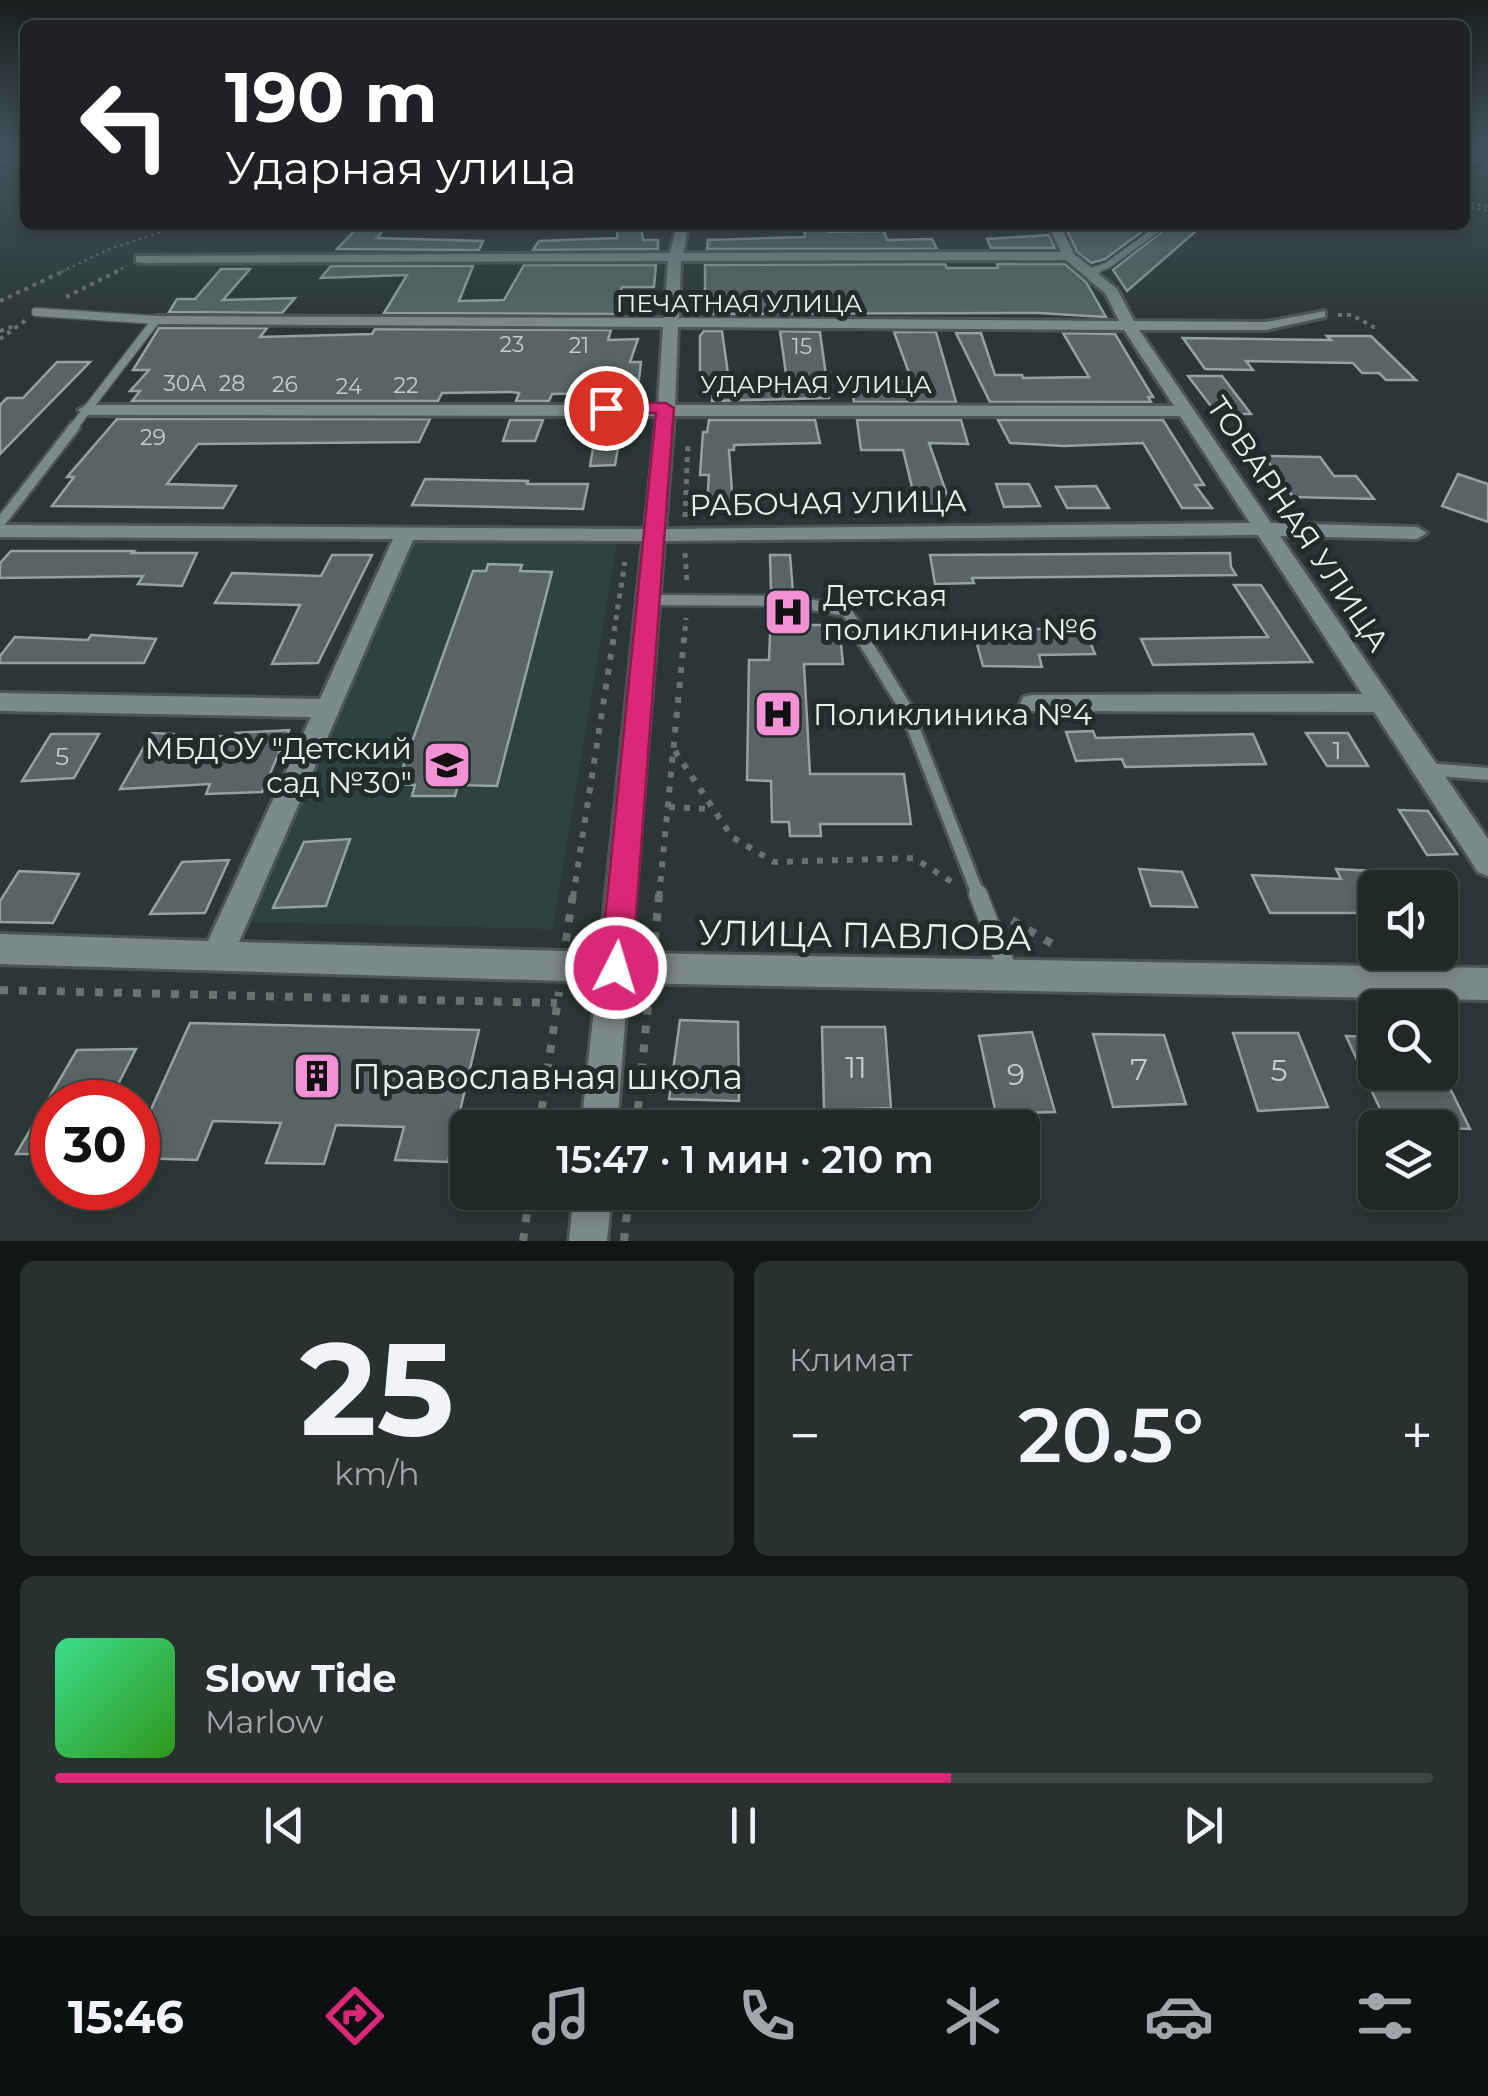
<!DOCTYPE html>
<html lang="ru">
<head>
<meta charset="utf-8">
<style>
  :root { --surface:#202928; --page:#283130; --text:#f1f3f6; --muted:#a2a6a8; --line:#3d4545; --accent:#db2777 }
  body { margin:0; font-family:Montserrat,sans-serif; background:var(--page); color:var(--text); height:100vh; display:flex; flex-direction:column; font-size:38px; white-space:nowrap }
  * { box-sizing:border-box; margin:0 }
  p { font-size:32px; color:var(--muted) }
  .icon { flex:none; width:55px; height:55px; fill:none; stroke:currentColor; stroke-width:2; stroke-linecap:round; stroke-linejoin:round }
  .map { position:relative; height:1241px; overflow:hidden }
  .details { display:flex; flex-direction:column; gap:20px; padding:20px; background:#121716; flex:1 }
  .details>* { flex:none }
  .banner { position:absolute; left:20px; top:20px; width:1450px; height:210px; border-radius:15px; box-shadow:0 5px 15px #0003,0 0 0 2px var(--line); background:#202124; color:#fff; overflow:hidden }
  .buttons { position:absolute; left:1358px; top:870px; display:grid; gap:20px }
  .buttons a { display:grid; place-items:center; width:100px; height:100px; border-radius:15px; background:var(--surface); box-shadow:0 5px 15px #0003,0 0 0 2px var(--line); font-size:50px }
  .speed { position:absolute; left:30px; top:1080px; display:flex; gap:20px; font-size:50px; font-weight:700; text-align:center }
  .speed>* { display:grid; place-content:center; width:130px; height:130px; border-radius:50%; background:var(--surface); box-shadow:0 5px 15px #0003,0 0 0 2px var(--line); line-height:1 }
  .speed .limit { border:15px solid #d22; background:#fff; color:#111 }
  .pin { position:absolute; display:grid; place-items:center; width:85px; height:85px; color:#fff; margin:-42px; border:5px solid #fff; border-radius:50%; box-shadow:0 2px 10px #0007 }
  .me { position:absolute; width:110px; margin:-55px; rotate:5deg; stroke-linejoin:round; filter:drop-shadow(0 0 8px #0008) }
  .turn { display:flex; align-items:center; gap:35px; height:210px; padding:0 40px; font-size:45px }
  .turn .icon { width:130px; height:130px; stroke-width:2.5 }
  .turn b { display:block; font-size:70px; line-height:85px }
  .big { font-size:75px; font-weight:600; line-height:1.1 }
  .details .tile { flex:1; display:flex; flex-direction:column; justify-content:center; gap:15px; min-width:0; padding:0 35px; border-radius:15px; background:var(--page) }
  .details .dial { align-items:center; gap:0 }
  .dial b { font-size:130px; line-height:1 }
  .song { display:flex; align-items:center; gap:30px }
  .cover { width:120px; height:120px; border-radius:15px; background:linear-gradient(135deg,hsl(150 70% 55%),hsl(110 70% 35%)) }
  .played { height:10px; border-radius:5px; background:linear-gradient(90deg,var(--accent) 65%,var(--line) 65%) }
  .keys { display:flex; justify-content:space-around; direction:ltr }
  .heat { display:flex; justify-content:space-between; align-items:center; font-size:55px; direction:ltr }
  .details .tiles { flex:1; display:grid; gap:20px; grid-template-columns:1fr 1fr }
  .tile:last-child { grid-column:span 2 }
  .trip { position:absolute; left:450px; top:1110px; width:590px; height:100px; border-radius:15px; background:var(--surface); box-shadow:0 5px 15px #0003,0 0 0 2px var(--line); font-weight:600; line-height:100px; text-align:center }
  .menu { display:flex; height:160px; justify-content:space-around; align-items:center; background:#0d1010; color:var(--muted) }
  .menu .icon { width:70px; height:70px }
  .menu .active { color:var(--accent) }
  .menu b { font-size:45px; color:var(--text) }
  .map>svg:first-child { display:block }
  .built { fill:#2e4240 }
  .building { fill:#586564; stroke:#94a2a1; stroke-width:2.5 }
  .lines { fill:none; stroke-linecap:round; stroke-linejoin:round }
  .service-far4-casing { stroke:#4b5554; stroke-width:9 }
  .service-far3-casing { stroke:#4b5554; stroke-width:11 }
  .service-far2-casing { stroke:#4b5554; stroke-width:15 }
  .service-far1-casing { stroke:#4b5554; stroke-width:18 }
  .service-casing { stroke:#4b5554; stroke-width:22 }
  .minor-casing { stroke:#4b5554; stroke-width:6 }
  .path-far4 { stroke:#687372; stroke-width:2.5; stroke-dasharray:2.5 4; stroke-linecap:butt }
  .path-far3 { stroke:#687372; stroke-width:4; stroke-dasharray:4 5; stroke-linecap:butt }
  .path-far2 { stroke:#687372; stroke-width:5; stroke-dasharray:5 6; stroke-linecap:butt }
  .path-far1 { stroke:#687372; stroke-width:6; stroke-dasharray:6 9; stroke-linecap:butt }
  .path { stroke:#687372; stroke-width:8; stroke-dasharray:8 11; stroke-linecap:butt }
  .service-far4 { stroke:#7c8a89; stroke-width:6 }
  .service-far3 { stroke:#7c8a89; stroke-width:8 }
  .service-far2 { stroke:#7c8a89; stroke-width:10 }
  .service-far1 { stroke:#7c8a89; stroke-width:12 }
  .service { stroke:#7c8a89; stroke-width:18 }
  .minor { fill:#7c8a89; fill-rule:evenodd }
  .route { fill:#db2777; stroke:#8e194d; stroke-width:2.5 }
  .labels { text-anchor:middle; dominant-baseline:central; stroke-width:10; stroke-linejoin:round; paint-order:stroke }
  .far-number-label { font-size:22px; fill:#c5cdcc }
  .far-street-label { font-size:25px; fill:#e9f0ef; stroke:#212d2b }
  .number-label { font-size:25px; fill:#c5cdcc }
  .street-label { font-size:30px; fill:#e9f0ef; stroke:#212d2b }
  .poi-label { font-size:30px; fill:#e9f0ef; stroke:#212d2b; text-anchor:start }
  .near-number-label { font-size:30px; fill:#c5cdcc }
  .near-street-label { font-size:35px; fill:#e9f0ef; stroke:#212d2b }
  .near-poi-label { font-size:35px; fill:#e9f0ef; stroke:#212d2b; text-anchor:start }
</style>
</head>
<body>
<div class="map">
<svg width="1488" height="1241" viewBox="0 0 1488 1241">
  <rect width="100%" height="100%" fill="#2b3736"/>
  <path class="built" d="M410,542L617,544L553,929L246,922Z"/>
  <g class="building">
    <path d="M360,225H387L377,238L483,241L479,250L337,249Z"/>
    <path d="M804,225H826L828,232L884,231L887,240L932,239L937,249H707L708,240L805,237Z"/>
    <path d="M1151,225L1105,259L1091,263L1077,252L1065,226Z"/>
    <path d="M1170,225H1203L1127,291L1113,270Z"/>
    <path d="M618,227H641L643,240H658V249L533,250L539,241L617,238Z"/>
    <path d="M1049,235L1055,248H991L987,239Z"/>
    <path d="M945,264L947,268H998L997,264H1065L1086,282L1106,317L1039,313L705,314V265Z"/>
    <path d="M524,265H656L654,287H622L615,314L384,313L407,275L321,278L331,266H473L459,301L504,300Z"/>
    <path d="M221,269H250L223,300L295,298L282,313L169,312L177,299H195Z"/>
    <path d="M159,328H267L260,337L372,334L375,329L611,330L608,340L638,339L630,362H641L637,395L628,394L627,401H601L603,393L552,394L549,401H516L519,393L511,392L442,393L438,401H132L140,391H130L149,370H133Z"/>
    <path d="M704,331H722L729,381H787L780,331L820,332L829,398L712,401L715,382H700V336Z"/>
    <path d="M894,332H936L956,402H854L851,381H912Z"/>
    <path d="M956,333H981L995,375H1022L1023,378L1089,377L1063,333L1115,334L1153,397H1148L1151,402H990Z"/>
    <path d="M1327,336H1371L1416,380H1386L1379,373H1362L1353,363L1246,361L1253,370L1205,369L1183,338L1331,340Z"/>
    <path d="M57,362H90L0,454V405L7,398H23Z"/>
    <path d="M1188,376H1222L1251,414H1217Z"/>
    <path d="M117,419H430L419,442L198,444L167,484L236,486L223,508L52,506L74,477H67Z"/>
    <path d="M510,420H543L535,441H503Z"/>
    <path d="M598,420H623L615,465L590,466Z"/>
    <path d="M709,420H815L820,443L734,445V450H729L733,506L707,505L709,475H700L703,432H707Z"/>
    <path d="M857,420H961L968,444L929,443L951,506L917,508L903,450H861Z"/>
    <path d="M998,420H1163L1204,485H1195L1212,508H1182L1143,443L1064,446L1010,443Z"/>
    <path d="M1264,456L1320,457L1334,476H1356L1374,499L1293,497Z"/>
    <path d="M1458,474L1488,484V522L1442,506Z"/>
    <path d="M425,479L528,481L527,484H588L583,509L412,505Z"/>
    <path d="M996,484H1029L1040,506L1004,507Z"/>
    <path d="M1096,486L1109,508H1067L1056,487Z"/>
    <path d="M11,551H134L132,553H197L182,586L138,584L143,576L0,578V563Z"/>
    <path d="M1230,553L1231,567L1236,575L972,578L974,583L935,584L930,555Z"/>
    <path d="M332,555H372L318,663L272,664L300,605L215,603L232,573L321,576Z"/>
    <path d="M770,555H790L793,593L771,592Z"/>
    <path d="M488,564L522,565L520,571L552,572L497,786L458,785L455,796H412L415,785L397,784L473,571H486Z"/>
    <path d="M1234,585H1261L1312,662L1153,665L1141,639L1268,637Z"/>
    <path d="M771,610L805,612V625H839L843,664H804L810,774H904L911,824H820L821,836H790L789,822H772L771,781L747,780L749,660H769Z"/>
    <path d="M973,629H1085L1095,654L1039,655L1042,667L983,666Z"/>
    <path d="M91,635L156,639L144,663H0V656L15,637L88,640Z"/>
    <path d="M289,730L262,792L206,794L210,784L120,789L152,733L233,737L235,733Z"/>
    <path d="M1093,731L1096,738L1253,734L1266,764L1125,767L1122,759L1076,761L1066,732Z"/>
    <path d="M1306,733H1348L1368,766H1327Z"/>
    <path d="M51,734H99L74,778L22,781Z"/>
    <path d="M1399,810L1428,811L1457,854L1427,855Z"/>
    <path d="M350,839L326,906L273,908L304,842Z"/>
    <path d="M229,860L205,913L150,914L182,862Z"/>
    <path d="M1139,869L1182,872L1197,907L1151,906Z"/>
    <path d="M1336,869L1375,871V913H1270L1252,875L1341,879Z"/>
    <path d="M19,871L79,874L53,923L0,922V901Z"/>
    <path d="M680,1020L738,1022L739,1101L669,1099Z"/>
    <path d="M190,1023L479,1030L448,1162L395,1160L404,1127L336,1125L324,1164L266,1163L281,1123L213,1121L197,1160L138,1158V1138Z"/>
    <path d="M822,1027H885L891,1108L824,1110Z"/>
    <path d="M1032,1032L1055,1112L996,1114L979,1036Z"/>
    <path d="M1233,1033H1298L1328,1107L1258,1111Z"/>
    <path d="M1093,1034L1164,1035L1186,1104L1113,1107Z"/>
    <path d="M1346,1036L1375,1037V1072H1442L1470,1129L1388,1126Z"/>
    <path d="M136,1049L109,1102H52V1154H16L77,1050Z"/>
  </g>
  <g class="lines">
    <g class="service-far4-casing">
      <path id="service-far4" d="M1091,272L1108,265L1163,225"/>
    </g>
    <g class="service-far3-casing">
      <g id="service-far3">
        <path d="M1089,273L1097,270"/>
        <path d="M36,312L156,320"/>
        <path d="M73,428L156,320"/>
      </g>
    </g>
    <g class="service-far2-casing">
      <g id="service-far2">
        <path d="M0,523L75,426"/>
        <path d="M648,600L790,601L846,611L859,631"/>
      </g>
    </g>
    <g class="service-far1-casing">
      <g id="service-far1">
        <path d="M857,629L906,709L979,897"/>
        <path d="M1427,769L1488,774"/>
      </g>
    </g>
    <g class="service-casing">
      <path id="service" d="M978,894L1008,971"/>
    </g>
    <g class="minor-casing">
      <g id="minor">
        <path d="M677,225H689L683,253L1061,252L1048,225H1060L1074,254L1117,289L1134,321L1266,322L1325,311V317L1266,330H1139L1271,523L1417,527L1427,533L1417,539L1280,536L1488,839V876L1478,872L1374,712L1023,711L1020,704L1023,697L1032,695L1362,694L1258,535L664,541L631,953L1488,968V1000L628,983L617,1128H581L597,982L0,964V934L208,941L311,717L0,711V693L320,699L393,539L0,537V525L645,529L657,416L87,415L78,410L87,405H658L663,327L156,324L149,320L156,316L664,318L668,261L141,263L136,262V256L670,253ZM1066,260L1106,294L1119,321L679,318L681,261ZM678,327L1124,330L1174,406L675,405ZM674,416H1180L1250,523L665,529ZM413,540L643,541L600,952L239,942Z"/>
        <path d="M574,1192H612L607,1241H569Z"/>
      </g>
    </g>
    <g class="path-far4">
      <path d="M1465,156L1488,160"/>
      <path d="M1465,160L1488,164"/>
      <path d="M0,161L25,158"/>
      <path d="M1465,202L1488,206"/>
      <path d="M1465,206L1488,211"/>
      <path d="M61,272L110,249L182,225"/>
      <path d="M115,272L127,266"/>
    </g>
    <g class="path-far3">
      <path d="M66,297L120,270"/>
      <path d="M0,301L66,270"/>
      <path d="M1338,315H1352L1379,330"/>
      <path d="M0,331L14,326"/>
      <path d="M0,339L26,320"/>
    </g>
    <g class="path-far2">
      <path d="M685,517L688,443"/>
      <path d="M685,553L687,582"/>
      <path d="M614,631L625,562"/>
      <path d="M685,631L686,618"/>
    </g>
    <g class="path-far1">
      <path d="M675,751L732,837L774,862L914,858L952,882"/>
      <path d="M669,807L711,809"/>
      <path d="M573,897L615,629"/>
      <path d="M659,897L685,629"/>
    </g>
    <g class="path">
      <path d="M1012,920L1054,945"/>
      <path d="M655,940L659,894"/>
      <path d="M566,941L573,894"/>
      <path d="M0,990L557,1003"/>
      <path d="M539,1128L559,992"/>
      <path d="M636,1128L649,996"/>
      <path d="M523,1241L530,1192"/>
      <path d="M624,1241L629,1192"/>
    </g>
    <use href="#service-far4" class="service-far4"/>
    <use href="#service-far3" class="service-far3"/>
    <use href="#service-far2" class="service-far2"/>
    <use href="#service-far1" class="service-far1"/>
    <use href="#service" class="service"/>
    <use href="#minor" class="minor"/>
  </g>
  <linearGradient id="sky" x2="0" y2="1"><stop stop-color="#181e1e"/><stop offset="0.46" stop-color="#44535d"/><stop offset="1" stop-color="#44535d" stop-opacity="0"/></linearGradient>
  <rect width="1488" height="325" fill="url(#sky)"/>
  <path class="route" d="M606,403H666L674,408L632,968L627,979L616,983L604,979L600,968L656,413L600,412V405Z"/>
  <defs>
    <g id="hospital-square" transform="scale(2.5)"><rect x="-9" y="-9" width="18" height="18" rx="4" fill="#f391d6" stroke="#212d2b"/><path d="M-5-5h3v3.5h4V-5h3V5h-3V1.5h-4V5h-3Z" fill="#111"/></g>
    <g id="school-square" transform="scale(2.5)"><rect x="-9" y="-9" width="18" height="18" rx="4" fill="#f391d6" stroke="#212d2b"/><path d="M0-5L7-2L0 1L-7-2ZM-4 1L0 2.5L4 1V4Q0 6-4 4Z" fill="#111"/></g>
    <g id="building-square" transform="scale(2.5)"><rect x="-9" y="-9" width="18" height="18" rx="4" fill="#f391d6" stroke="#212d2b"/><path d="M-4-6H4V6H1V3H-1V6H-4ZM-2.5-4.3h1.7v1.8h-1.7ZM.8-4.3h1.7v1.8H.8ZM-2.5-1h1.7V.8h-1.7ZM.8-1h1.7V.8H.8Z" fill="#111"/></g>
  </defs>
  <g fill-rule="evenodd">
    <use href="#hospital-square" x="788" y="612"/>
    <use href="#hospital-square" x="778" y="714"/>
    <use href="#school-square" x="447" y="765"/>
    <use href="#building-square" x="317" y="1076"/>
  </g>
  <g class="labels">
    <g class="far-number-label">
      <text x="512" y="344">23</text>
      <text x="579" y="345">21</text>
      <text x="802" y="346">15</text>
      <text x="185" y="383">30А</text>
      <text x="232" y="383">28</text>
      <text x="285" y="384">26</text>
      <text x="406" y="385">22</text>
      <text x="349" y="386">24</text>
      <text x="153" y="437">29</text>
    </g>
    <g class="far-street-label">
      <text x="739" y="303">ПЕЧАТНАЯ УЛИЦА</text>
      <text x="816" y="384">УДАРНАЯ УЛИЦА</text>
    </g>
    <g class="number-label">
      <text x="1337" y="750">1</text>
      <text x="62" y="756">5</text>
    </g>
    <g class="street-label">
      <text transform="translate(828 503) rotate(-1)">РАБОЧАЯ УЛИЦА</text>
      <text transform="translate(1298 524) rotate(56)">ТОВАРНАЯ УЛИЦА</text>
    </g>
    <g class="poi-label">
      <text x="823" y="595">Детская<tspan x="823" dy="34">поликлиника №6</tspan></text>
      <text x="813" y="714">Поликлиника №4</text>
      <text x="412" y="748" text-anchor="end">МБДОУ "Детский<tspan x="412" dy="34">сад №30"</tspan></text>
    </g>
    <g class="near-number-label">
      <text x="856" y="1067">11</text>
      <text x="1139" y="1069">7</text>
      <text x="1279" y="1070">5</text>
      <text x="1016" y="1074">9</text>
    </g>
    <g class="near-street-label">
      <text transform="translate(865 935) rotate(1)">УЛИЦА ПАВЛОВА</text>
    </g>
    <g class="near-poi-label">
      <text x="352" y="1076">Православная школа</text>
    </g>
  </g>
</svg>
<div class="buttons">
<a><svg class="icon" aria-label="sound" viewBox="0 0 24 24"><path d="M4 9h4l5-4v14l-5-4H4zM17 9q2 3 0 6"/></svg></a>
<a><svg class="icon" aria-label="search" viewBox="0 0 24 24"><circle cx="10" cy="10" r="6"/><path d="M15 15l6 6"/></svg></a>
<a><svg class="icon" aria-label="layers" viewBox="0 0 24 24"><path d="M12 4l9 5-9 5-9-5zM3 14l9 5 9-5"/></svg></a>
</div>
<div class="speed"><div class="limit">30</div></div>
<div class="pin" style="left:606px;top:408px;background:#d93025"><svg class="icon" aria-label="arrive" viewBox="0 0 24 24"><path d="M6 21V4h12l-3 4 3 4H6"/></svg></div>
<svg class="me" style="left:616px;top:968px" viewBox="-20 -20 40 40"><circle r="17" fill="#db2777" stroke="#fff" stroke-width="3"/><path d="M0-11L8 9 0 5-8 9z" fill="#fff"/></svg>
<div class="trip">15:47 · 1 мин · 210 m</div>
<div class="banner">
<div class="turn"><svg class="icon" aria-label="left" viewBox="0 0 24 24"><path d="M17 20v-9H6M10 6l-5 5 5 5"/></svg><div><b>190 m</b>Ударная улица</div></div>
</div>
</div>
<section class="details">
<div class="tiles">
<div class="tile dial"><b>25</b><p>km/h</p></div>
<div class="tile"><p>Климат</p>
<div class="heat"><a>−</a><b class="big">20.5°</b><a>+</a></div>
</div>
<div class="tile">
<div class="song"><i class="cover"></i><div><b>Slow Tide</b><p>Marlow</p></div></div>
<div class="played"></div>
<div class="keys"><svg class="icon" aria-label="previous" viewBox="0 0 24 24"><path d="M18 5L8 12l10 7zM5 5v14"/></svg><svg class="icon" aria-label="pause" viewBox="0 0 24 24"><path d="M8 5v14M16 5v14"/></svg><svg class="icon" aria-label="next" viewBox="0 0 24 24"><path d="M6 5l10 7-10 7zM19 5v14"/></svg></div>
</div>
</div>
</section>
<nav class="menu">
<b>15:46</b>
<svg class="icon active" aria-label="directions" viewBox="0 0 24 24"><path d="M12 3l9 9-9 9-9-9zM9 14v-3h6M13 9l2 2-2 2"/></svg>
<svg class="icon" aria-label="music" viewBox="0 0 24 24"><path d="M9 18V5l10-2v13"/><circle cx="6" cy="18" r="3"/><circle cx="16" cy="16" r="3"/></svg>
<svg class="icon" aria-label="phone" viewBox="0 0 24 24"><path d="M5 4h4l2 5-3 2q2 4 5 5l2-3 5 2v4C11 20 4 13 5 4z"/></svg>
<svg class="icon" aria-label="climate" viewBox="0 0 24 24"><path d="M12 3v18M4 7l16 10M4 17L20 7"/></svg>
<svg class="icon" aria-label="car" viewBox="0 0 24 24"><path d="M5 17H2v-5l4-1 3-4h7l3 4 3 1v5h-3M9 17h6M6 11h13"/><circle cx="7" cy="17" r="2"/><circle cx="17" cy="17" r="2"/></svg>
<svg class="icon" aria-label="filters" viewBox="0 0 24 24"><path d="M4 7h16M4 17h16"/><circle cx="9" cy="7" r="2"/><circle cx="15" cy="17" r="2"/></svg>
</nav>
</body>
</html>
